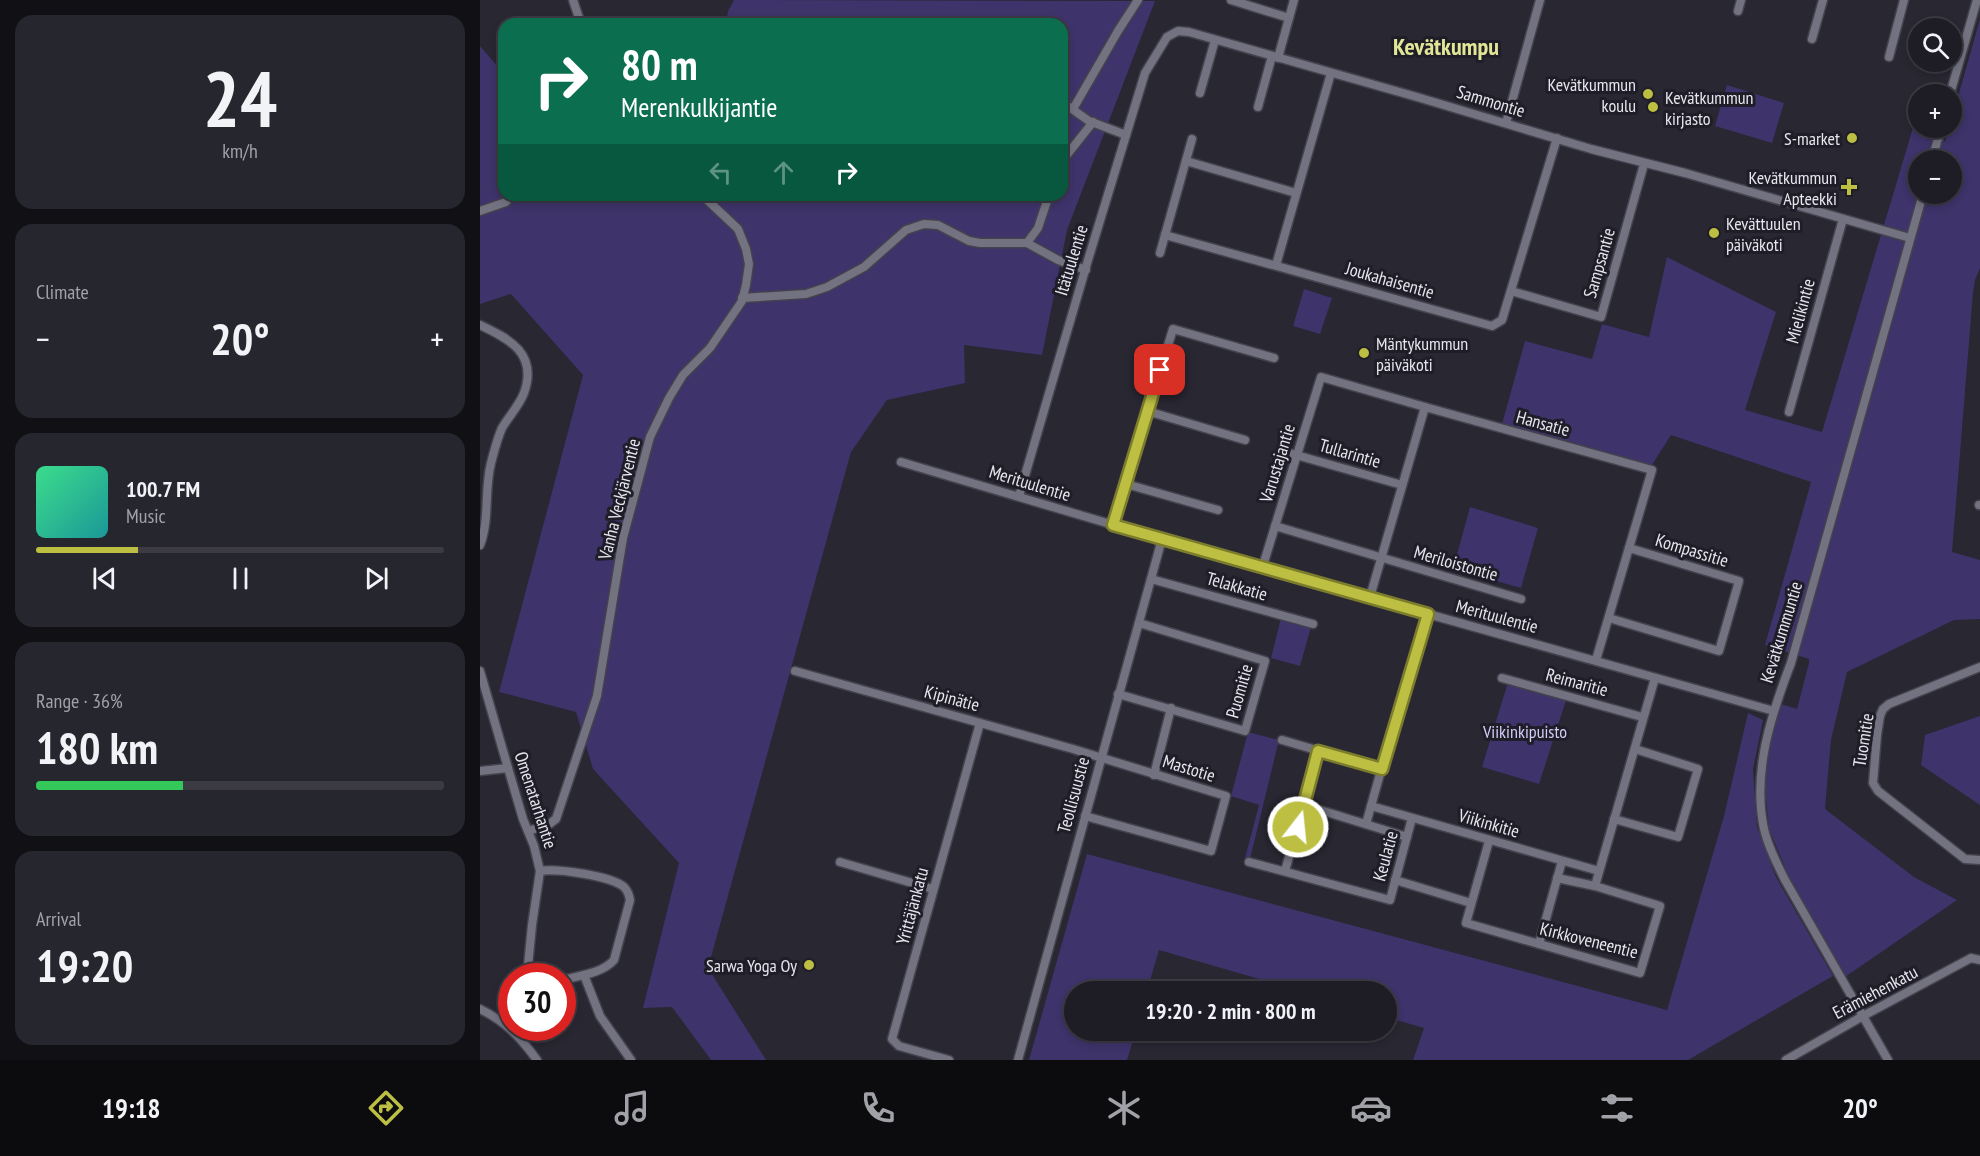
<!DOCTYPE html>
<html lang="en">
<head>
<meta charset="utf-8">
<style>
  :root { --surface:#1e1d26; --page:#26262e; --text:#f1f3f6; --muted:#a1a2a7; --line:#3c3b43; --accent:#bdbf43 }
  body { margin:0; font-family:"PT Sans Narrow",sans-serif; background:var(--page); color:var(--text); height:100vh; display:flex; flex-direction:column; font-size:22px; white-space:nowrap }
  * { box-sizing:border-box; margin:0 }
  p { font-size:20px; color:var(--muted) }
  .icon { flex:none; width:33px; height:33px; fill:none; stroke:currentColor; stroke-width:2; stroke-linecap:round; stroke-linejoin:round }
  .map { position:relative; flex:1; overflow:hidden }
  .sheet { display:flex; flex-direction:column; gap:15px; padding:15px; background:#101015; width:480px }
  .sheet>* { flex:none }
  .guide { position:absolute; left:18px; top:18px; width:570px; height:183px; border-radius:18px; box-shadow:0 3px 9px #0003,0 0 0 2px var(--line); background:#0b6e4f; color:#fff; overflow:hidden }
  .tools { position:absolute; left:1428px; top:18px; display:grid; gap:12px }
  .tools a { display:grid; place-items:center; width:54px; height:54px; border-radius:50%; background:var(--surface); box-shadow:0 3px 9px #0003,0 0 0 2px var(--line); font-size:30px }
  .speed { position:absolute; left:18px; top:963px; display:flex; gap:12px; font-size:30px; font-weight:700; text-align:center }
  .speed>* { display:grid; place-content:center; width:78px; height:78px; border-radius:50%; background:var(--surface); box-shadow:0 3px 9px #0003,0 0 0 2px var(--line); line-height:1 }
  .speed .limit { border:9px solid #d22; background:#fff; color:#111 }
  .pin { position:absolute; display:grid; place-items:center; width:51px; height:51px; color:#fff; margin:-26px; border-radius:12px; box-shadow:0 3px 9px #0006 }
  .me { position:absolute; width:66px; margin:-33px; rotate:16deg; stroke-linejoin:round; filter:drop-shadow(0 0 4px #0008) }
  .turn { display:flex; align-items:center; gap:21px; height:126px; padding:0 24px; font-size:27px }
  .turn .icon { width:78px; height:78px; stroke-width:2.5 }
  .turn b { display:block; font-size:42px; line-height:51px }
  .lanes { display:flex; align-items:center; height:57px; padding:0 24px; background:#0003; justify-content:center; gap:30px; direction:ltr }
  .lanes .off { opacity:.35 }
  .big { font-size:45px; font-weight:700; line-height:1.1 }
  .sheet .widget { flex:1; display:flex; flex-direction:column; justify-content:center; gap:9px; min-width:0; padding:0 21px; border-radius:18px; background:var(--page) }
  .sheet .dial { align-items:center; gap:0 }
  .dial b { font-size:78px; line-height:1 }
  .song { display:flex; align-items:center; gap:18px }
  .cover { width:72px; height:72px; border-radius:9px; background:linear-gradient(135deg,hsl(150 70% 55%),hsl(180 70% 35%)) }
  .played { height:6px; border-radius:3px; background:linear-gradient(90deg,var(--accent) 25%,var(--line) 25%) }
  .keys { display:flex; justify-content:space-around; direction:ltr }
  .heat { display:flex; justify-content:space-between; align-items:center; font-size:33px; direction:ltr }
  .charge { height:9px; border-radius:4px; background:linear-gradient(90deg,#34c759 36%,var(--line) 0) }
  .trip { position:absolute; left:584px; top:981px; width:333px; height:60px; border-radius:30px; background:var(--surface); box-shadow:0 3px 9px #0003,0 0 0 2px var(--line); font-weight:700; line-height:60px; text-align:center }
  .dock { display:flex; height:96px; justify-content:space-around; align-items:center; background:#0c0c0f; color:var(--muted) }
  .dock .icon { width:42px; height:42px }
  .dock .on { color:var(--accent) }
  .dock b { font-size:27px; color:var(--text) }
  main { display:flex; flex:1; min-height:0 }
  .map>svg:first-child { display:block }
  .green { fill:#3e336a; fill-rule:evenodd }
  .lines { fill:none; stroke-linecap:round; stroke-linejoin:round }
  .minor-casing { stroke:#44434d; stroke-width:11 }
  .minor { stroke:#737280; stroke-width:8 }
  .route-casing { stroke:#7b7c2c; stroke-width:15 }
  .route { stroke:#bdbf43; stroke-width:10 }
  .poi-dot { fill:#bdbf43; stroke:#1f1d28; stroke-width:2 }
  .labels { text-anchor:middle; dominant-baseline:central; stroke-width:6; stroke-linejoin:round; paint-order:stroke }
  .poi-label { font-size:18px; fill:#e6e6ee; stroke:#1f1d28; text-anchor:end }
  .street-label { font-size:18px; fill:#e6e6ee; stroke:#1f1d28 }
  .park-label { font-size:18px; fill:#d2cdf5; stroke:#1f1d28 }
  .district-label { font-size:24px; font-weight:bold; fill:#e1e596; stroke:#1f1d28 }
</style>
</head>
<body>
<main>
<section class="sheet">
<div class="widget dial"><b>24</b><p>km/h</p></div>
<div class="widget"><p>Climate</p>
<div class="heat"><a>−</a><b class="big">20°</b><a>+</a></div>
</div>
<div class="widget">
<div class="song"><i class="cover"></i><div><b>100.7 FM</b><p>Music</p></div></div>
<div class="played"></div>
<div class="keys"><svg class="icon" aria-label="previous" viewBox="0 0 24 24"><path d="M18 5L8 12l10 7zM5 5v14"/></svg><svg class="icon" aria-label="pause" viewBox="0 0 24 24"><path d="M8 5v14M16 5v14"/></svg><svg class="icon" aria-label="next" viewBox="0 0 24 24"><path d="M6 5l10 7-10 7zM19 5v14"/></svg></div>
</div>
<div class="widget"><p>Range · 36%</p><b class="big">180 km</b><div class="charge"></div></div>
<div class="widget"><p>Arrival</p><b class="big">19:20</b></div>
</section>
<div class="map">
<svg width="1500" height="1060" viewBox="0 0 1500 1060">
  <rect width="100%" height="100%" fill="#282732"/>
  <g class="green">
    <path d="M254,0L675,1L587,230L562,355L484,345L485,383L407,400L371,452L228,968L286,1060H231L192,1007L163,1008L199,863L113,769L96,712L19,692L103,375L31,294L0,304V46L19,68L22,128L24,129V195H582V24H246L248,11Z"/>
    <path d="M1500,19V268L1495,280L1493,293L1472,552L1500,560V619L1474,620L1367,672L1351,740L1345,809L1434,877L1477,900L1365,977L1309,877L1289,829L1283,768L1295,716L1301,704L1317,709L1329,663V659L1285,645L1331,482L1191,435L1172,465L1022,424L1045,341L1112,359L1122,324L1169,337L1187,257L1296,312L1265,410L1342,432L1438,111V128H1458L1465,142L1469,128H1472V118ZM1438,160H1472V194H1438Z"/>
    <path d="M1247,85L1304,103L1292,143L1235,126Z"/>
    <path d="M824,289L852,298L840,334L813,326Z"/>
    <path d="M990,507L1058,528L1041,588L973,569Z"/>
    <path d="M801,618L831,627L820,666L791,658Z"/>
    <path d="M1029,679L1088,694L1059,784L1002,767Z"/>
    <path d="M1268,713L1283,720L1273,769L1277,827L1296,877L1353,976L1208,1060H933L944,1028L906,1017V992L821,991L679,950L667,991L594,992V1030L656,1031L647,1060H549L607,854L1187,1010L1244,816Z"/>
    <path d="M1500,716V805L1441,765L1445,735Z"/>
    <path d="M768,732L799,740L770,859L765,858L779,805L751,796Z"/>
  </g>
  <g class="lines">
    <g class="minor-casing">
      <g id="minor">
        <path d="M93,0L101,24"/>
        <path d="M751,0L809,18"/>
        <path d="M1258,11L1261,0"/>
        <path d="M1332,39L1343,0"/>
        <path d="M1409,57L1424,0"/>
        <path d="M798,58L814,0"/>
        <path d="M720,93L735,40"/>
        <path d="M1470,94L1497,0"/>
        <path d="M582,102L609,121L646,135"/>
        <path d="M778,107L792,56"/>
        <path d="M593,109L638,31L658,0"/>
        <path d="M1026,123L1060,0"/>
        <path d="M1452,160L1461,128"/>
        <path d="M582,161L613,122"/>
        <path d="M706,161L816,193"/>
        <path d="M0,211L26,202L31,195"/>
        <path d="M685,235L1012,326L1022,320L1077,138"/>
        <path d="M547,243L558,228L569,195"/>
        <path d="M680,253L712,139"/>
        <path d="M796,265L851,73"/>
        <path d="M1031,291L1121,317L1164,164"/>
        <path d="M262,298L326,294L347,287L384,267L426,230L444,224L458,225L489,241L500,243H547L578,260L606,270"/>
        <path d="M0,325C30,339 58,354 44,393C39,406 29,416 22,428C17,439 14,452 11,463C4,490 10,519 0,545"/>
        <path d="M667,411L765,440"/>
        <path d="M1309,412L1363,219"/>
        <path d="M809,453L922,485"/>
        <path d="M421,462L691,542L1294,711"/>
        <path d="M646,484L738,510"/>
        <path d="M539,496L608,260L665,73L687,37L698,31L709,32L937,97L1111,149L1205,173L1430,238"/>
        <path d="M1499,505H1500"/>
        <path d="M633,525L693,329L794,358"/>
        <path d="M795,526L1041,599"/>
        <path d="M785,559L841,377L945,407"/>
        <path d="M671,579L833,624"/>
        <path d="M890,597L945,407L1172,470L1116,660"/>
        <path d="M1129,618L1239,651L1259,581L1149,548"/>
        <path d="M1500,667L1409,704L1403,709L1400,716L1397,735L1393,783L1398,791L1485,859L1500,860"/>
        <path d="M0,671L28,768L43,819L54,846L60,871L52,925L47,976"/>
        <path d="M315,671L593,749L746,796L731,851L605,816"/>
        <path d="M1022,678L1162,717"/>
        <path d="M638,694L765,731L785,661L659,623"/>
        <path d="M802,740L901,769"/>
        <path d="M0,771L28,768"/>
        <path d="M674,775L691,708"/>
        <path d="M824,805L927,837"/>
        <path d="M891,806L1119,871"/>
        <path d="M1134,819L1198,837L1218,769L1155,749"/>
        <path d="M886,824L912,731L948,614"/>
        <path d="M48,831L68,825L76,819L117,696L143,538L170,437L189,398L203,375L230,348L262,301L266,285L269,264L266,249L258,229L222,195"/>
        <path d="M1009,841L986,923L1160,973L1180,906L1115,886L1077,878"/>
        <path d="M360,862L453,889"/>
        <path d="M769,862L910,900L932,818"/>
        <path d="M60,871C77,868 131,876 144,887C148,891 149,894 150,900L134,960C123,973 98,976 82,980"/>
        <path d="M805,871L839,751"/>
        <path d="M915,880L991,903"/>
        <path d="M1115,886L1175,678"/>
        <path d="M1059,944L1082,861"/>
        <path d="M104,975L120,1016L151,1060"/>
        <path d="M0,1009C25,1021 41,1038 57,1060"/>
        <path d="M469,1060L419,1046L412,1039L500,723"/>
        <path d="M538,1060L682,539"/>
        <path d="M1306,1060L1383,1016L1491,958L1500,960"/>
        <path d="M1408,1060L1305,880C1297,864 1288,847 1284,829C1272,773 1291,715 1311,663L1443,194"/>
      </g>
    </g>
    <use href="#minor" class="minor"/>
  </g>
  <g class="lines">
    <g class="route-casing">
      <path id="route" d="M680,370L633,525L948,614L902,769L838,751L818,827"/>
    </g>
    <use href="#route" class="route"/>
  </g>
  <g class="poi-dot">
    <circle cx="1168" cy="94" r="6"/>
    <circle cx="1173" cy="107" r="6"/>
    <circle cx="1372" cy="138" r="6"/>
    <path d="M1366 178h6v6h6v6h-6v6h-6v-6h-6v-6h6z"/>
    <circle cx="1234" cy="233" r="6"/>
    <circle cx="884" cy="353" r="6"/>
    <circle cx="329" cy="965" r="6"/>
  </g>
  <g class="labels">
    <g class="poi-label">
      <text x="1156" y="84">Kevätkummun<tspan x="1156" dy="21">koulu</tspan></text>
      <text x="1185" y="97" text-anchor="start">Kevätkummun<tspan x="1185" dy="21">kirjasto</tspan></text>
      <text x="1360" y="138">S-market</text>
      <text x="1357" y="177">Kevätkummun<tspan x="1357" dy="21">Apteekki</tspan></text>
      <text x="1246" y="223" text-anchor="start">Kevättuulen<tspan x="1246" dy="21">päiväkoti</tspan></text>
      <text x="896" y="343" text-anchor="start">Mäntykummun<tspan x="896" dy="21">päiväkoti</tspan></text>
      <text x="317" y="965">Sarwa Yoga Oy</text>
    </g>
    <g class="street-label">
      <text transform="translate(1011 101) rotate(17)">Sammontie</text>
      <text transform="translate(591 260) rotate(-73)">Itätuulentie</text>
      <text transform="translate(1119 263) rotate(-74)">Sampsantie</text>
      <text transform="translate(910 280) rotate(16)">Joukahaisentie</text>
      <text transform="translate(1320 311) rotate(-75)">Mielikintie</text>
      <text transform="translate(1063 423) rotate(15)">Hansatie</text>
      <text transform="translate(870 453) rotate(16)">Tullarintie</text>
      <text transform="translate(797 463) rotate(-73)">Varustajantie</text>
      <text transform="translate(550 483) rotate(17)">Merituulentie</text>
      <text transform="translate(139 499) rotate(-76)">Vanha Veckjärventie</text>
      <text transform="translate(1212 550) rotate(17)">Kompassitie</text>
      <text transform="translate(976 563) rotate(16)">Meriloistontie</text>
      <text transform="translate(757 586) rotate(16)">Telakkatie</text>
      <text transform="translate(1017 616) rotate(15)">Merituulentie</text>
      <text transform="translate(1301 632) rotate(-73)">Kevätkummuntie</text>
      <text transform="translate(1097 682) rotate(15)">Reimaritie</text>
      <text transform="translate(759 691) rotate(-74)">Puomitie</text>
      <text transform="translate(472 698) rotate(15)">Kipinätie</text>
      <text transform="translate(1383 740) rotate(-81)">Tuomitie</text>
      <text transform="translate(709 768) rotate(17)">Mastotie</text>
      <text transform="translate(593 795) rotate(-75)">Teollisuustie</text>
      <text transform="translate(56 800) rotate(72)">Omenatarhantie</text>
      <text transform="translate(1009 823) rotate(16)">Viikinkitie</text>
      <text transform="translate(905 856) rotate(-75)">Keulatie</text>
      <text transform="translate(432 906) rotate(-75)">Yrittäjänkatu</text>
      <text transform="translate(1109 940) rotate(14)">Kirkkoveneentie</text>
      <text transform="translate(1395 992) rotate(-28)">Erämiehenkatu</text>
    </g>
    <g class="park-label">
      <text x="1045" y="731">Viikinkipuisto</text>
    </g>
    <g class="district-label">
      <text x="966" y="46">Kevätkumpu</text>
    </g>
  </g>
</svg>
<div class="tools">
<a><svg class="icon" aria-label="search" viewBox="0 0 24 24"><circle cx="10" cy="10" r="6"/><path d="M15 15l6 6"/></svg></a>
<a>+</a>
<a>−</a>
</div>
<div class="speed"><div class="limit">30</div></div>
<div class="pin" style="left:680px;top:370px;background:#d93025"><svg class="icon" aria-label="arrive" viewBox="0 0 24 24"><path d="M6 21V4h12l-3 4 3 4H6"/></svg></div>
<svg class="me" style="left:818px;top:827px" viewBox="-20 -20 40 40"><circle r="17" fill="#bdbf43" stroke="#fff" stroke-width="3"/><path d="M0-11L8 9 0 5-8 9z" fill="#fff"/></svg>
<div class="trip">19:20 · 2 min · 800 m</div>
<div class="guide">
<div class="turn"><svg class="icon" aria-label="right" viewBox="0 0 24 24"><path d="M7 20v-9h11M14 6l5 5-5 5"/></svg><div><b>80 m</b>Merenkulkijantie</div></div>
<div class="lanes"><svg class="icon off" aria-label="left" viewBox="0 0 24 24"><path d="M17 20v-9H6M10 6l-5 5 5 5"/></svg><svg class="icon off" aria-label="ahead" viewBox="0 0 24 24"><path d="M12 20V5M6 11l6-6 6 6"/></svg><svg class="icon" aria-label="right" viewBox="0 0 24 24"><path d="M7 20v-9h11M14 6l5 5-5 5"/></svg></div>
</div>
</div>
</main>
<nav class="dock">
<b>19:18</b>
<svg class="icon on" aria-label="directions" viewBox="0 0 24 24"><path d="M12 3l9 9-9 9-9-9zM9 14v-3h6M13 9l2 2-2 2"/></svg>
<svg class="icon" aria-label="music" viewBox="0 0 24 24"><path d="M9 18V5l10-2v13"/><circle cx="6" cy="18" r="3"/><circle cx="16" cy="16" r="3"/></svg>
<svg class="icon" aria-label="phone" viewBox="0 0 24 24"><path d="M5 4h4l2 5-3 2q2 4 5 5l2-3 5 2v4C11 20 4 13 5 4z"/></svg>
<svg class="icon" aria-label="climate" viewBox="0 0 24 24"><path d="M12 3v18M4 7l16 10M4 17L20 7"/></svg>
<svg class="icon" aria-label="car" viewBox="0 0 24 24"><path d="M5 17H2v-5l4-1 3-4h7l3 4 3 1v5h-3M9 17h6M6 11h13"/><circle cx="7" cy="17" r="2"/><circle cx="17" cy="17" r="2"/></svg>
<svg class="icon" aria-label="filters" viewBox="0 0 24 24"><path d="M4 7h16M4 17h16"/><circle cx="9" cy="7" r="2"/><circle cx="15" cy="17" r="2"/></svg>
<b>20°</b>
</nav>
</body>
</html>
